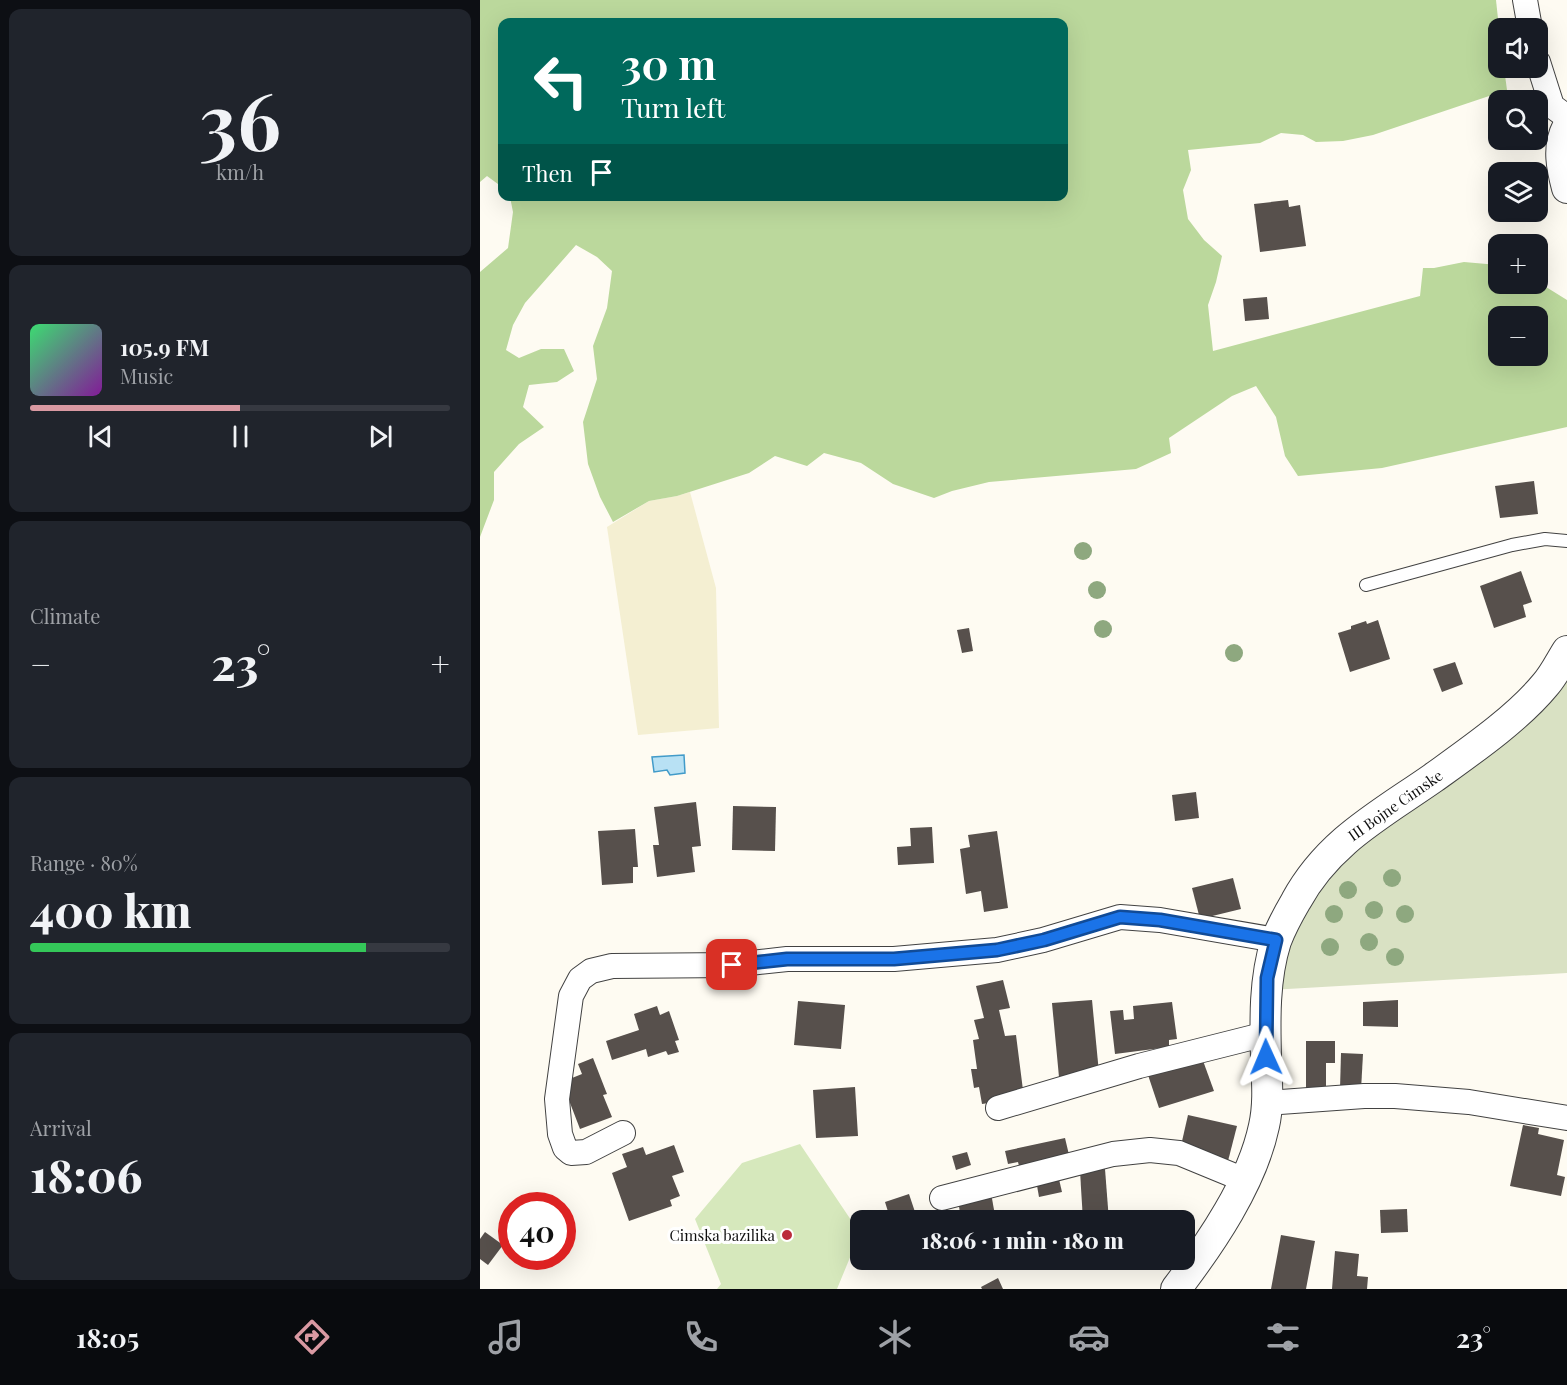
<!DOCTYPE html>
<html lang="en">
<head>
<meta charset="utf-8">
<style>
  :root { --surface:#171b24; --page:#20242c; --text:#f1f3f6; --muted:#9ea1a6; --line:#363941; --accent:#d999a2 }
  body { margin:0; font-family:"Playfair Display",serif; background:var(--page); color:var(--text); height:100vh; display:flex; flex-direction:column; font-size:22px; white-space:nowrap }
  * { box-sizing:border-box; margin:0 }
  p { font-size:20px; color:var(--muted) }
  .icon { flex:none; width:33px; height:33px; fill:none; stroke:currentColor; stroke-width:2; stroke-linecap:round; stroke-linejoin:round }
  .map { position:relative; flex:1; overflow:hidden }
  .side { display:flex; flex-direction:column; gap:9px; padding:9px; background:#0d0f14; width:480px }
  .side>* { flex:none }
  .guide { position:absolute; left:18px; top:18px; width:570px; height:183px; border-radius:12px; box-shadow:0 6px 24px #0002; background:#00695c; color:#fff; overflow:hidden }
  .fabs { position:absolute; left:1008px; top:18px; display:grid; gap:12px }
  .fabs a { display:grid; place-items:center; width:60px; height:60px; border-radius:12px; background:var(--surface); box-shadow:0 6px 24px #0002; font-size:30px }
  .speed { position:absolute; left:18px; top:1192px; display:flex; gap:12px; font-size:30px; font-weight:700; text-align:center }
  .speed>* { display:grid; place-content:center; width:78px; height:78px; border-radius:50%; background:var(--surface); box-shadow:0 6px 24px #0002; line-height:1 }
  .speed .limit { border:9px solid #d22; background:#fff; color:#111 }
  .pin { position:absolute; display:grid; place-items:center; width:51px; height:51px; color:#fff; margin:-26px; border-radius:12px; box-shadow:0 3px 9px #0006 }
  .me { position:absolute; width:66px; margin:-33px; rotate:359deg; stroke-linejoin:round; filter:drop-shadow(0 0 4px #0008) }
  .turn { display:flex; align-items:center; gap:21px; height:126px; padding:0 24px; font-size:27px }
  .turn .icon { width:78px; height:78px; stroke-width:2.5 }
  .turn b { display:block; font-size:42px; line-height:51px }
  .then { display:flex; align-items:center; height:57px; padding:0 24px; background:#0003; gap:12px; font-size:22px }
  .big { font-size:45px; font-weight:800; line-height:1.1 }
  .side .card { flex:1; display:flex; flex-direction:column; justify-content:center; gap:9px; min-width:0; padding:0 21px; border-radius:12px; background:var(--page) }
  .side .dial { align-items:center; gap:0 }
  .dial b { font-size:78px; line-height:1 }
  .song { display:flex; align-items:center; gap:18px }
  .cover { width:72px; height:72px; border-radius:9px; background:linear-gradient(135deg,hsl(140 70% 55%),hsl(290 70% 35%)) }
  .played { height:6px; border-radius:3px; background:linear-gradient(90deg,var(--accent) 50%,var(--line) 50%) }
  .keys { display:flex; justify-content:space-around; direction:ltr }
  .heat { display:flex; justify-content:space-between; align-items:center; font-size:33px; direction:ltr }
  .charge { height:9px; border-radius:4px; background:linear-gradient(90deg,#34c759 80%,var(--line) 0) }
  .trip { position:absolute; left:370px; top:1210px; width:345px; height:60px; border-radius:12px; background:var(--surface); box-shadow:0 6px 24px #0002; font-weight:800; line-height:60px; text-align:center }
  .menu { display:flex; height:96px; justify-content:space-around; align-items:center; background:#090b0e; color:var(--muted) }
  .menu .icon { width:42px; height:42px }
  .menu .selected { color:var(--accent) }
  .menu b { font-size:27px; color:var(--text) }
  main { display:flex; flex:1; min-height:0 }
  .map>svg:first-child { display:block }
  .farmland { fill:#f4efd2 }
  .green { fill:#d6e8bc }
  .forest { fill:#bbd89c; fill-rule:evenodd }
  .cemetery { fill:#d9e1c3 }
  .water { fill:#b8e1f4; stroke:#429bc9; stroke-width:1.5 }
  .building { fill:#57504c }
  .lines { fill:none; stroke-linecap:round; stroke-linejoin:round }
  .service-casing { stroke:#424242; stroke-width:14 }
  .minor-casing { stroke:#424242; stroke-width:26 }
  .tertiary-casing { stroke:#424242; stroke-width:32 }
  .service { stroke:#fff; stroke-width:12 }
  .minor { stroke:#fff; stroke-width:24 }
  .tertiary { stroke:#fff; stroke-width:30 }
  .tree { fill:#8ea87f }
  .route-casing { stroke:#114b97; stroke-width:15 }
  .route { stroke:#1a73e8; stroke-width:10 }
  .poi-dot { fill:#bb2b3b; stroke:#fff; stroke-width:2 }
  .labels { text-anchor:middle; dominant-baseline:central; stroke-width:6; stroke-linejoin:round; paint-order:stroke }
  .street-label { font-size:15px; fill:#0f0f0f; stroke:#fff }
  .poi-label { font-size:15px; fill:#0f0f0f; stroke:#fff; text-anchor:end }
</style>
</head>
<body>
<main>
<section class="side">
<div class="card dial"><b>36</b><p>km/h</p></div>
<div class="card">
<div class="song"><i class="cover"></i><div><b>105.9 FM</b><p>Music</p></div></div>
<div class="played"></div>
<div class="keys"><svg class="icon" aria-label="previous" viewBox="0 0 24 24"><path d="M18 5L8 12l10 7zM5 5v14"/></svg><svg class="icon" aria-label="pause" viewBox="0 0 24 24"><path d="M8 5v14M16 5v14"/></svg><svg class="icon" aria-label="next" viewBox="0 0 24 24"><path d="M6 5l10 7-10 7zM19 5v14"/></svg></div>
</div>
<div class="card"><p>Climate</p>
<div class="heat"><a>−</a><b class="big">23°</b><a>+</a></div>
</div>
<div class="card"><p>Range · 80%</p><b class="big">400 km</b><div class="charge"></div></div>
<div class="card"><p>Arrival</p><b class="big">18:06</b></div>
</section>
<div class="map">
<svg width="1087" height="1289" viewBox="0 0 1087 1289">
  <rect width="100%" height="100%" fill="#fefbf2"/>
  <path class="farmland" d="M210,492L236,588L239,728L158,735L127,527L169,501L197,496Z"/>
  <path class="green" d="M320,1144L375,1226L371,1255L357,1289H237L241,1284L215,1219L262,1163Z"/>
  <path class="forest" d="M0,0H1016L1019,28L1018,68H1024L1027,90L893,135L863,141L836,142L823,135L801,133L780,143L708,150L711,170L703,190L708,219L724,240L742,256L736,282L728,305L733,351L940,296L943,268H954L984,262L1018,265V284L1058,282L1087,300V427L902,468L818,476L805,456L796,417L776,386L752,396L689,438L691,453L656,469L509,482L472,491L454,498L413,484L381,463L344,453L327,466L295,456L269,473L197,496L169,501L133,522L120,497L108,464L103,422L117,379L113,346L127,308L132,271L117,257L96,245L45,303L33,325L26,350L39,358L61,349H84L94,371L77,382L49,385L43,407L64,427L39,444L14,472V500L0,537V272L28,248L33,212L30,197L584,196V22H22V187L7,176L0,182ZM1018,316H1058V356H1018Z"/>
  <path class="cemetery" d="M1087,666V973L790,990L806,933L854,859Z"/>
  <path class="water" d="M204,755L205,773L190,775L187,770L174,772L172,757Z"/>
  <g class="building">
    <path d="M808,200L809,207L820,205L826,246L780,252L774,204Z"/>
    <path d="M787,297L789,319L765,321L763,299Z"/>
    <path d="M1054,481L1058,514L1020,518L1015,486Z"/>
    <path d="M1041,571L1052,602L1043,605L1046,617L1014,628L1000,586Z"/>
    <path d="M898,620L910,659L870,672L858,633L871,629V626L886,621L887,624Z"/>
    <path d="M489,628L493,651L482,653L477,630Z"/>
    <path d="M975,662L983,684L962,692L953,669Z"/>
    <path d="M716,792L719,818L695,821L692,795Z"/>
    <path d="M216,802L221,846L212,847L215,872L177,877L173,845H179L174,807Z"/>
    <path d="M253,806L296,807L295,851L252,850Z"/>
    <path d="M452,827L454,863L418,865L417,847L431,846L430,828Z"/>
    <path d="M155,829L158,867H153V883L122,885L118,831Z"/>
    <path d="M517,831L528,908L504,912L501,891L486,894L480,849L490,847L488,835Z"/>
    <path d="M753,878L761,909L720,919L712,888Z"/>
    <path d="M523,980L530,1008L519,1010L525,1036L536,1035L544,1098L502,1104L499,1087L494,1088L491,1069H497L493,1040L499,1039L494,1020L504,1018L496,986Z"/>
    <path d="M612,1000L619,1073L579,1077L572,1003Z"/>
    <path d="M918,1000V1027L883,1026V1002Z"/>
    <path d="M318,1001L365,1005L361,1049L314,1045Z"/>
    <path d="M692,1002L697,1039L689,1040V1047L635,1054L630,1011L643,1010L644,1020L654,1019L653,1006Z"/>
    <path d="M177,1006L180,1015L189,1011L199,1040L195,1041L199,1052L188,1055L186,1051L168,1057L166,1049L132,1060L126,1041L159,1030L154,1014Z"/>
    <path d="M826,1041H855V1063H846V1095H826Z"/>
    <path d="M861,1053L883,1054L881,1090L860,1089Z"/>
    <path d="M113,1058L127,1094L123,1095L132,1117L100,1129L82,1082L102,1074L98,1064Z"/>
    <path d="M722,1058L734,1091L679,1108L668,1075Z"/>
    <path d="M375,1087L378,1136L336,1138L333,1090Z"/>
    <path d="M708,1115L757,1126L748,1161L700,1150Z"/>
    <path d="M1043,1125L1059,1128L1058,1134L1084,1140L1077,1175L1085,1177L1081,1196L1030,1186Z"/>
    <path d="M585,1138L590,1159L540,1170L538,1162L528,1164L525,1151Z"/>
    <path d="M194,1145L204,1172L192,1176L200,1196L190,1200L192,1206L149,1221L132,1173L147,1167L142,1154L163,1147L166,1155Z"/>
    <path d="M487,1152L491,1165L476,1170L472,1156Z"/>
    <path d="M625,1169L629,1221H603L600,1171Z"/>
    <path d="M578,1175L582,1192L559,1197L556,1180Z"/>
    <path d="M511,1193L516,1221H481L478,1199Z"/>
    <path d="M429,1194L438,1221H411L405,1202Z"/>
    <path d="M927,1209L928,1232L901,1233L900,1210Z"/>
    <path d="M5,1232L23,1245L8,1265L0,1259V1239Z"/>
    <path d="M801,1235L835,1241L826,1289H791Z"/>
    <path d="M855,1251L879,1254L877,1276L888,1277L887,1289H852Z"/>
    <path d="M518,1278L523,1289H502L501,1287Z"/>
  </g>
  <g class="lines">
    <g class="service-casing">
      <path id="service" d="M886,585L1032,545L1065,539L1087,541"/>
    </g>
    <g class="minor-casing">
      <g id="minor">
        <path d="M1045,0L1050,28"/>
        <path d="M1058,62L1072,106L1087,117"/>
        <path d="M787,1103L884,1096H915L989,1102L1087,1118"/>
        <path d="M518,1108L659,1066L786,1034"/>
        <path d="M143,1133L106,1152L91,1153L85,1148L80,1134L77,1099L91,996L100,979L111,971L132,966L252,965L307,959H414L517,950L563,940L640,917L680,920L796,940"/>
        <path d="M462,1198L633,1154L670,1150L699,1153L767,1181"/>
      </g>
    </g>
    <g class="tertiary-casing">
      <g id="tertiary">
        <path d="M1087,128C1077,147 1082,169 1087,188"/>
        <path d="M696,1289C731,1243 772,1183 784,1126C789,1104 787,1081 786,1058C785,1020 784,979 796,941C801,928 809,913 816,901C848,842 900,815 953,778C989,752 1037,719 1065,685C1074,675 1080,662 1087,651"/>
      </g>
    </g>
    <use href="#service" class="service"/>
    <use href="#minor" class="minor"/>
    <use href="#tertiary" class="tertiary"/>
  </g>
  <g class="tree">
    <circle cx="603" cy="551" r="9"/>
    <circle cx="617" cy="590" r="9"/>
    <circle cx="623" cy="629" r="9"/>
    <circle cx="754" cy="653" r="9"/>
    <circle cx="912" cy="878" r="9"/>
    <circle cx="868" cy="890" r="9"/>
    <circle cx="894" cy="910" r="9"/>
    <circle cx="854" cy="914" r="9"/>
    <circle cx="925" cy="914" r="9"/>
    <circle cx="889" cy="942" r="9"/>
    <circle cx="850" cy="947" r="9"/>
    <circle cx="915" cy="957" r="9"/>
  </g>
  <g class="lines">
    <g class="route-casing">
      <path id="route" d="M252,965L307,959H414L517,950L564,940L640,917L680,920L796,940L787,978L786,1057"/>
    </g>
    <use href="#route" class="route"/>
  </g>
  <circle class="poi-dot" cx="307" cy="1235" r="6"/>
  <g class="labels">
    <g class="street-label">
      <text transform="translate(915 805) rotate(-35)">III Bojne Cimske</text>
    </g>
    <g class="poi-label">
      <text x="295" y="1235">Cimska bazilika</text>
    </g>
  </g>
</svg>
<div class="fabs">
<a><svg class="icon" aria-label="sound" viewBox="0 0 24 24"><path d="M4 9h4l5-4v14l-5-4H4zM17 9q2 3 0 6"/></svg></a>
<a><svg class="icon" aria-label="search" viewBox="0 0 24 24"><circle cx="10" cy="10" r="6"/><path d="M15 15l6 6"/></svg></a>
<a><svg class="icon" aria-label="layers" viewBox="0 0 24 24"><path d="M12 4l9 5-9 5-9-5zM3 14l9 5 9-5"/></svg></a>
<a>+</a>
<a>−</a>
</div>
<div class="speed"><div class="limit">40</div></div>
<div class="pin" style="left:252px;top:965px;background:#d93025"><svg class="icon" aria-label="arrive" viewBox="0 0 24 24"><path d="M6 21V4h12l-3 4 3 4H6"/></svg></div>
<svg class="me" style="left:786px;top:1057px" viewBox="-20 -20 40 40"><path d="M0-17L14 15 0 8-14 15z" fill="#1a73e8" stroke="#fff" stroke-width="4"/></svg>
<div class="trip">18:06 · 1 min · 180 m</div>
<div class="guide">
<div class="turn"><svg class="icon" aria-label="left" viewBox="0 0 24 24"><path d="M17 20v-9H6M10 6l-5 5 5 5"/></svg><div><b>30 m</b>Turn left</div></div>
<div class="then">Then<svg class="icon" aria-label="arrive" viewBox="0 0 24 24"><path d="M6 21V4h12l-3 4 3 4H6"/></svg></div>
</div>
</div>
</main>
<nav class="menu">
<b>18:05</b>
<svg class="icon selected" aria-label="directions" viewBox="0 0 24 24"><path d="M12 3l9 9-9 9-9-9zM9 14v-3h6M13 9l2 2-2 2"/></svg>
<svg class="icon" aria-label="music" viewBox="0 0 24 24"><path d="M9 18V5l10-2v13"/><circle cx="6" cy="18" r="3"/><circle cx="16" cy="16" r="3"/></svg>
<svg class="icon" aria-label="phone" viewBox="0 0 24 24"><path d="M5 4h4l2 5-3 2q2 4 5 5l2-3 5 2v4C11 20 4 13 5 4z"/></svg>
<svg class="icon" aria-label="climate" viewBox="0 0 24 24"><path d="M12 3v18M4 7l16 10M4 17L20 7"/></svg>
<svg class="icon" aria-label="car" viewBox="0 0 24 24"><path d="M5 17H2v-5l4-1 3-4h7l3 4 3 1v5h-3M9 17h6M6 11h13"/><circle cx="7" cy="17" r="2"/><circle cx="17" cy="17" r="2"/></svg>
<svg class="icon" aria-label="filters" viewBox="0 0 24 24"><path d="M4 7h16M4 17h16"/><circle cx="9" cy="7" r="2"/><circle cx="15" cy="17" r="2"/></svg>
<b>23°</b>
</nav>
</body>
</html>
